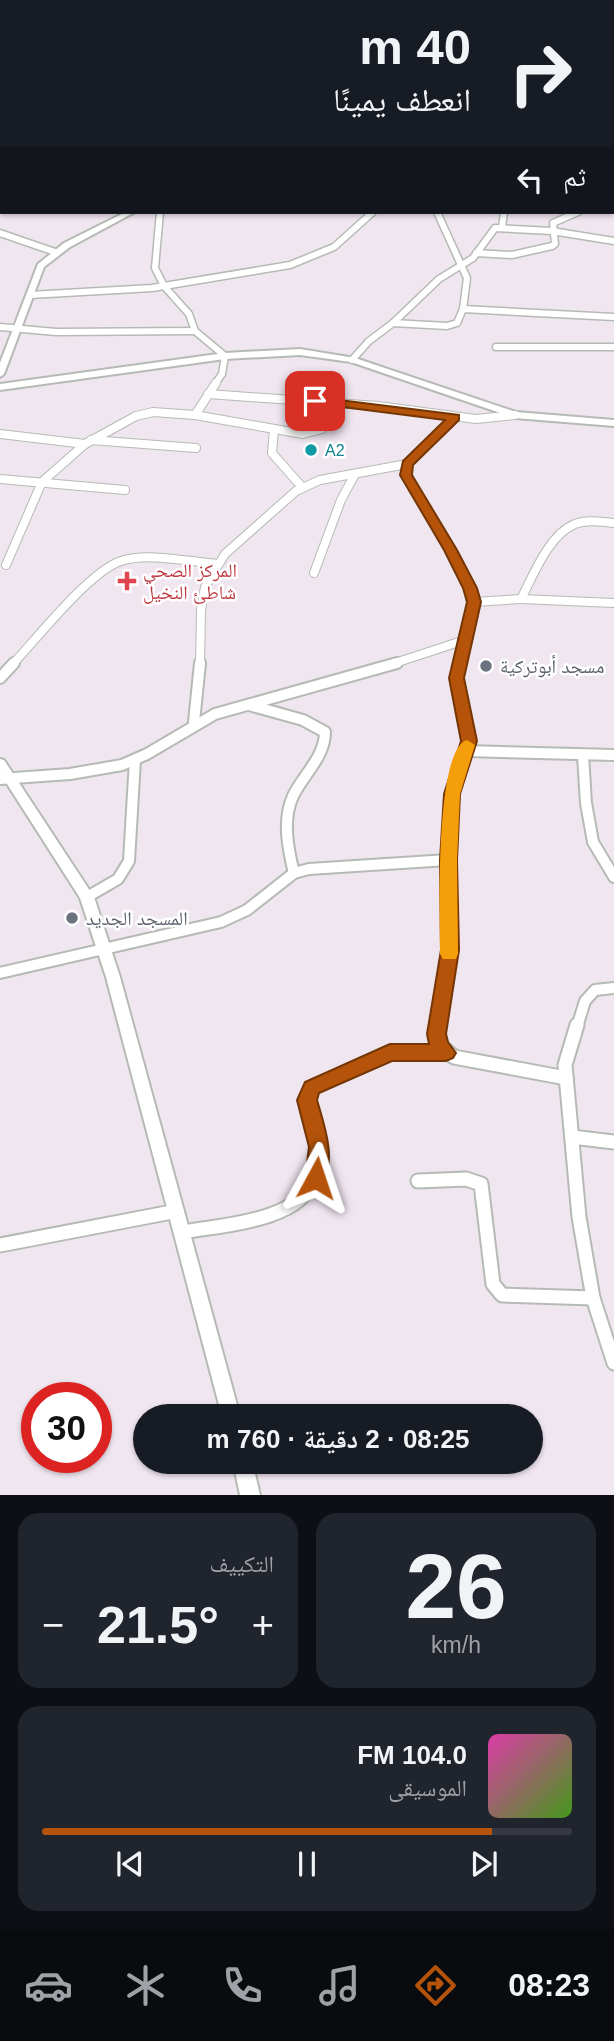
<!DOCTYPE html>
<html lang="ar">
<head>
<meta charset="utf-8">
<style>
  :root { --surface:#171b24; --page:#20242c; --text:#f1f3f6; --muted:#9ea1a6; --line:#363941; --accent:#b45309 }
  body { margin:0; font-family:Arial,"Noto Naskh Arabic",sans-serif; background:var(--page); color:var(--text); direction:rtl; height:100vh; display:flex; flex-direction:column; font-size:26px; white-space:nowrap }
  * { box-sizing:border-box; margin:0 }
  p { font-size:23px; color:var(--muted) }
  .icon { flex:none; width:38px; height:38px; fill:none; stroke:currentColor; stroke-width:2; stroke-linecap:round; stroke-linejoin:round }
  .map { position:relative; height:1495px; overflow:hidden; direction:ltr }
  .side { display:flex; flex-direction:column; gap:18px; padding:18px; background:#0d0f14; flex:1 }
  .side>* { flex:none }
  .guide { position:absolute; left:0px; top:0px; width:614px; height:214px; box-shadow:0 2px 5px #0004; direction:rtl; background:#171b24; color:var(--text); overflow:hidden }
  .speed { position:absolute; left:21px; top:1382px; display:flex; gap:14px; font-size:35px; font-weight:700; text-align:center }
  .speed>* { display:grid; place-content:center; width:91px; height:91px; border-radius:50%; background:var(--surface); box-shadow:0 2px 5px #0004; line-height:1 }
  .speed .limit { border:10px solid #d22; background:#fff; color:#111 }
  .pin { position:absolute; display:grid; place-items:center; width:60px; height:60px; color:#fff; margin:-30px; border-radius:14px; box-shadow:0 4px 10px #0006 }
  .me { position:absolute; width:77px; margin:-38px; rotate:5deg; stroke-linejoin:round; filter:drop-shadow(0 0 5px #0008) }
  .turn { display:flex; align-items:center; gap:24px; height:147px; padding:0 28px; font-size:32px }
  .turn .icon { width:91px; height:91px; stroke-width:2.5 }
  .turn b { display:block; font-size:49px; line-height:60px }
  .then { display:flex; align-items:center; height:66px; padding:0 28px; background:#0003; gap:14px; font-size:26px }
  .big { font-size:52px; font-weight:800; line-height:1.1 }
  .side .widget { flex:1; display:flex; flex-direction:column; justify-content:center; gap:10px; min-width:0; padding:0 24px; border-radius:21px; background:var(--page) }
  .side .dial { align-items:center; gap:0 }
  .dial b { font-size:91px; line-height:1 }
  .song { display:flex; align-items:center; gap:21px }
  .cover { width:84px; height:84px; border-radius:10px; background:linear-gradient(135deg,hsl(320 70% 55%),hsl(100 70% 35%)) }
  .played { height:7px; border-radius:4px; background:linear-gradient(90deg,var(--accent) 85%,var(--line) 85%) }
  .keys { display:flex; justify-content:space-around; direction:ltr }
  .heat { display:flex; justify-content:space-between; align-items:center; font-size:38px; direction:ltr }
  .side .tiles { flex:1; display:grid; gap:18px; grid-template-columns:1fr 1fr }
  .widget:last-child { grid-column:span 2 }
  .trip { position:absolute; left:133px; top:1404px; width:410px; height:70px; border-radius:35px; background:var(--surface); box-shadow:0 2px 5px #0004; font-weight:800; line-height:70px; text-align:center; direction:rtl }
  .tabs { display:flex; height:112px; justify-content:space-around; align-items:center; background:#090b0e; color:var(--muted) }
  .tabs .icon { width:49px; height:49px }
  .tabs .selected { color:var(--accent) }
  .tabs b { font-size:32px; color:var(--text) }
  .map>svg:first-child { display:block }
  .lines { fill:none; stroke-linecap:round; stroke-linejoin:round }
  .minor-far4-casing { stroke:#b5bbb4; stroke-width:6 }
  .minor-far3-casing { stroke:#b5bbb4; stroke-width:9 }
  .minor-far2-casing { stroke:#b5bbb4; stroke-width:10 }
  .minor-far1-casing { stroke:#b5bbb4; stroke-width:14 }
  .minor-casing { stroke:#b5bbb4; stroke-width:17 }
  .tertiary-casing { stroke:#b5bbb4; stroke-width:4 }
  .secondary-casing { stroke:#b7beb5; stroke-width:4 }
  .minor-far4 { stroke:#fff; stroke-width:4.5 }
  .minor-far3 { stroke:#fff; stroke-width:6 }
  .minor-far2 { stroke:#fff; stroke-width:8 }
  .minor-far1 { stroke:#fff; stroke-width:10 }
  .minor { stroke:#fff; stroke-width:13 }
  .tertiary { fill:#fff; fill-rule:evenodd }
  .secondary { fill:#fff; fill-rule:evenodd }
  .route { fill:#b45309; stroke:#753606; stroke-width:2 }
  .slow { fill:#f59e0b }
  .culture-dot { fill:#0f9aa8; stroke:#fff; stroke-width:2.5 }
  .health-dot { fill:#e0444e; stroke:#fff; stroke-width:2.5 }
  .worship-dot { fill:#6b7280; stroke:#fff; stroke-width:2.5 }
  .labels { text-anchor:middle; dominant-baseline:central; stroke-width:5; stroke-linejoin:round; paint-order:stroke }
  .far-culture-label { font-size:16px; fill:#0d838f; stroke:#fff; text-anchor:start }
  .health-label { font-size:19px; fill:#be3a42; stroke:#fff; text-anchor:start }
  .worship-label { font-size:19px; fill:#5b616d; stroke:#fff; text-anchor:start }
</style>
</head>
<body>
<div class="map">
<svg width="614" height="1495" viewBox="0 0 614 1495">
  <rect width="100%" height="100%" fill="#f0e6f0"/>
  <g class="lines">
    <g class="minor-far4-casing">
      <g id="minor-far4">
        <path d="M243,0L246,2"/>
        <path d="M279,0H305"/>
        <path d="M477,0L481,2"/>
        <path d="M15,2L18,0"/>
        <path d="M346,2L349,0"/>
      </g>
    </g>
    <g class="minor-far3-casing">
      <g id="minor-far3">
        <path d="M160,212L155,268L164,286L189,314L195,331L225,356L222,374L215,384"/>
        <path d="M502,227L504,212"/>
        <path d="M0,233L55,252"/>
        <path d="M476,253L512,255L552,246L555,244L553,223L578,212"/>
        <path d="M30,295L152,288L290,265L334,247L373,212"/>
        <path d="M463,309L614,317"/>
        <path d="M393,323L447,326L457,323L463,309L467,278L437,212"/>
        <path d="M0,327L56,332L195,331"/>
        <path d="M496,347H614"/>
        <path d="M352,360L369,341L393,323L439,279L473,258L495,228L552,231L614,241"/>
      </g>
    </g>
    <g class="minor-far2-casing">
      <g id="minor-far2">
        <path d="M208,394L378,406L476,419L515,415"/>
        <path d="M195,415L216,383"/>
        <path d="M274,429L272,453L302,487"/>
        <path d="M0,434L85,444"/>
        <path d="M91,440L196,448"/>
        <path d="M407,464L406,475C421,501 471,575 474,600C475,616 463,648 459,664"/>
        <path d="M0,479L125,490"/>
        <path d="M6,565L42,482L85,444L136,416L153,412L195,415L303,434L322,429L333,402"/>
        <path d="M314,573L341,500L355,474"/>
        <path d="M521,599L614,603"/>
        <path d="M474,602L521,599C533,576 549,534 575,524C587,519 602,522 614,523"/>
        <path d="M13,664C37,638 90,571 121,561C147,552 191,562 218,564"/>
        <path d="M200,664L201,610L205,587L225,554L296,491L320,480L407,464L455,417"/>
        <path d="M392,664L465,640"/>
      </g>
    </g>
    <g class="minor-far1-casing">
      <g id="minor-far1">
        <path d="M0,678L14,663"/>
        <path d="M249,705L303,720L325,732C325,757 303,775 293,796C282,820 288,849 294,873"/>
        <path d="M194,722L200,663"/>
        <path d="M466,751L614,755"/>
        <path d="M583,755L586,803L593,842L614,877"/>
        <path d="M0,779L70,774L122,765L147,754L215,714L397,663"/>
        <path d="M87,897L118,879L129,861L135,760"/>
        <path d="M0,973L221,922L247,910L294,873L309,869L448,860"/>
        <path d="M438,1027L450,950L448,860L452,794L469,741L456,678L460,663"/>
        <path d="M577,1027L585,1001L595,990L614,988"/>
      </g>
    </g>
    <g class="minor-casing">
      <g id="minor">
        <path d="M438,1025L439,1045L454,1057L566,1078"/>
        <path d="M577,1025L565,1065L579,1217L593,1298L614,1363"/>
        <path d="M572,1137L614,1142"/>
        <path d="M418,1181L466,1179L481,1184L493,1284L502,1295L593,1298"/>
        <path d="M183,1232C221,1225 299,1222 314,1179C320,1162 317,1146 314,1130C312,1115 303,1102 312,1088L390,1052L446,1053"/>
        <path d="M0,1245L177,1211"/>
      </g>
    </g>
    <g class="tertiary-casing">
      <g id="tertiary">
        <path d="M132,0H138L131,2Z"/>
        <path d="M126,212H135L70,247L44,267L4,374L0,377V363L38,264L64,243Z"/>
        <path d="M300,349L355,358L516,412L614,420V426L515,418L351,362L300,355L225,359L0,390V384L225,353Z"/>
        <path d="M0,759L4,760L94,897L120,977L240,1416H222L106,977L80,898L0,773Z"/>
        <path d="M233,1461H252L260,1495H240Z"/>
      </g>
    </g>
    <g class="secondary-casing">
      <g id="secondary">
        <path d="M386,0L396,2H388Z"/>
        <rect x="612" y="99" width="2" height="4"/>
      </g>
    </g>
    <use href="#minor-far4" class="minor-far4"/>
    <use href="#minor-far3" class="minor-far3"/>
    <use href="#minor-far2" class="minor-far2"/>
    <use href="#minor-far1" class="minor-far1"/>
    <use href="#minor" class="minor"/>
    <use href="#tertiary" class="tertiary"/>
    <use href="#secondary" class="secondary"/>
  </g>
  <path class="route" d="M315,397L459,415V420L413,465L412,475L457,550L477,588L481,602L464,678L477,741L460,794L457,860L459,950L446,1034L448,1042L456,1053L453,1058L446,1061H392L319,1093L317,1100C325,1128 336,1157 323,1185L316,1188L308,1185L305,1178L309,1147L297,1100L305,1082L390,1044H429L427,1034L441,950L440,860L444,794L461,741L449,678L467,602L463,588L444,550L400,475L403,461L445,420L311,403L309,401Z"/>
  <path class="slow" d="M467,740L475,745L460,794L457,860L458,954L456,959H443L440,954C440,922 434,749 467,740Z"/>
  <circle class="culture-dot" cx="311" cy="450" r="7"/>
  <path class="health-dot" d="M123.5 570.5h7v7h7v7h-7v7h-7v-7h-7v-7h7z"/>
  <g class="worship-dot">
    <circle cx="486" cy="666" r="7"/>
    <circle cx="72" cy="918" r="7"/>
  </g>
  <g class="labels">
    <g class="far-culture-label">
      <text x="325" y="450">A2</text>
    </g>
    <g class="health-label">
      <text x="143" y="570">المركز الصحي<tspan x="143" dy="22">شاطئ النخيل</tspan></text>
    </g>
    <g class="worship-label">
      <text x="500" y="666">مسجد أبوتركية</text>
      <text x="86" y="918">المسجد الجديد</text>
    </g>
  </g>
</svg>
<div class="speed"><div class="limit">30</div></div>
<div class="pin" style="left:315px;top:401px;background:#d93025"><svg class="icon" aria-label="arrive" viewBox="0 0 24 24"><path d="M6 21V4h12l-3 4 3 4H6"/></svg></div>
<svg class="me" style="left:316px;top:1178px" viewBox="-20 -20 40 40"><path d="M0-17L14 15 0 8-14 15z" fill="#b45309" stroke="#fff" stroke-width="4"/></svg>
<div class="trip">08:25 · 2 دقيقة · 760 m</div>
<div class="guide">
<div class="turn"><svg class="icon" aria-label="right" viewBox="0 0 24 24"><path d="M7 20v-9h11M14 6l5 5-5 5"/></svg><div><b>40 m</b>انعطف يمينًا</div></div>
<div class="then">ثم<svg class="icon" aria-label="left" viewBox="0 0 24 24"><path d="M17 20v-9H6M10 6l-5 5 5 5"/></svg></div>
</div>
</div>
<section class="side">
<div class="tiles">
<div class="widget dial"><b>26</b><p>km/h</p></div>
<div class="widget"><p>التكييف</p>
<div class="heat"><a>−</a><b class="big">21.5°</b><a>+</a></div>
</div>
<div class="widget">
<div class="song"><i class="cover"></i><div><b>104.0 FM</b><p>الموسيقى</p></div></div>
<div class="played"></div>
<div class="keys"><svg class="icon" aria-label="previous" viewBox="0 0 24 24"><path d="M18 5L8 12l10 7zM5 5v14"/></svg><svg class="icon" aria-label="pause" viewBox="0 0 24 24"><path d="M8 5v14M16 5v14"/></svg><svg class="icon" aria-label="next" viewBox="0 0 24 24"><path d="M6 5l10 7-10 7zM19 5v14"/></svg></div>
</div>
</div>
</section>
<nav class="tabs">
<b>08:23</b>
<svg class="icon selected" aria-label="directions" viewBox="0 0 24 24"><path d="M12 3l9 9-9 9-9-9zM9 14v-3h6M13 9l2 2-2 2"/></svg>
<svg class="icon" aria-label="music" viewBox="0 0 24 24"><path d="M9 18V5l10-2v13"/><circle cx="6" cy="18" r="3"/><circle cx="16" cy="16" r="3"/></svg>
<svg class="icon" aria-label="phone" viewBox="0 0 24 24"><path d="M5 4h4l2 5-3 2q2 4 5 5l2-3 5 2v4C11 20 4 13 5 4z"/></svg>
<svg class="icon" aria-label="climate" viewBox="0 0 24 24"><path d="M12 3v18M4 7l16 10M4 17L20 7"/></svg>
<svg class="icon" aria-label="car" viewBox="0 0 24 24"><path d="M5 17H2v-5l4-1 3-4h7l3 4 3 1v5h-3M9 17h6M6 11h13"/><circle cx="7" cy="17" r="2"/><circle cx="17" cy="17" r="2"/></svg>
</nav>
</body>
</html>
